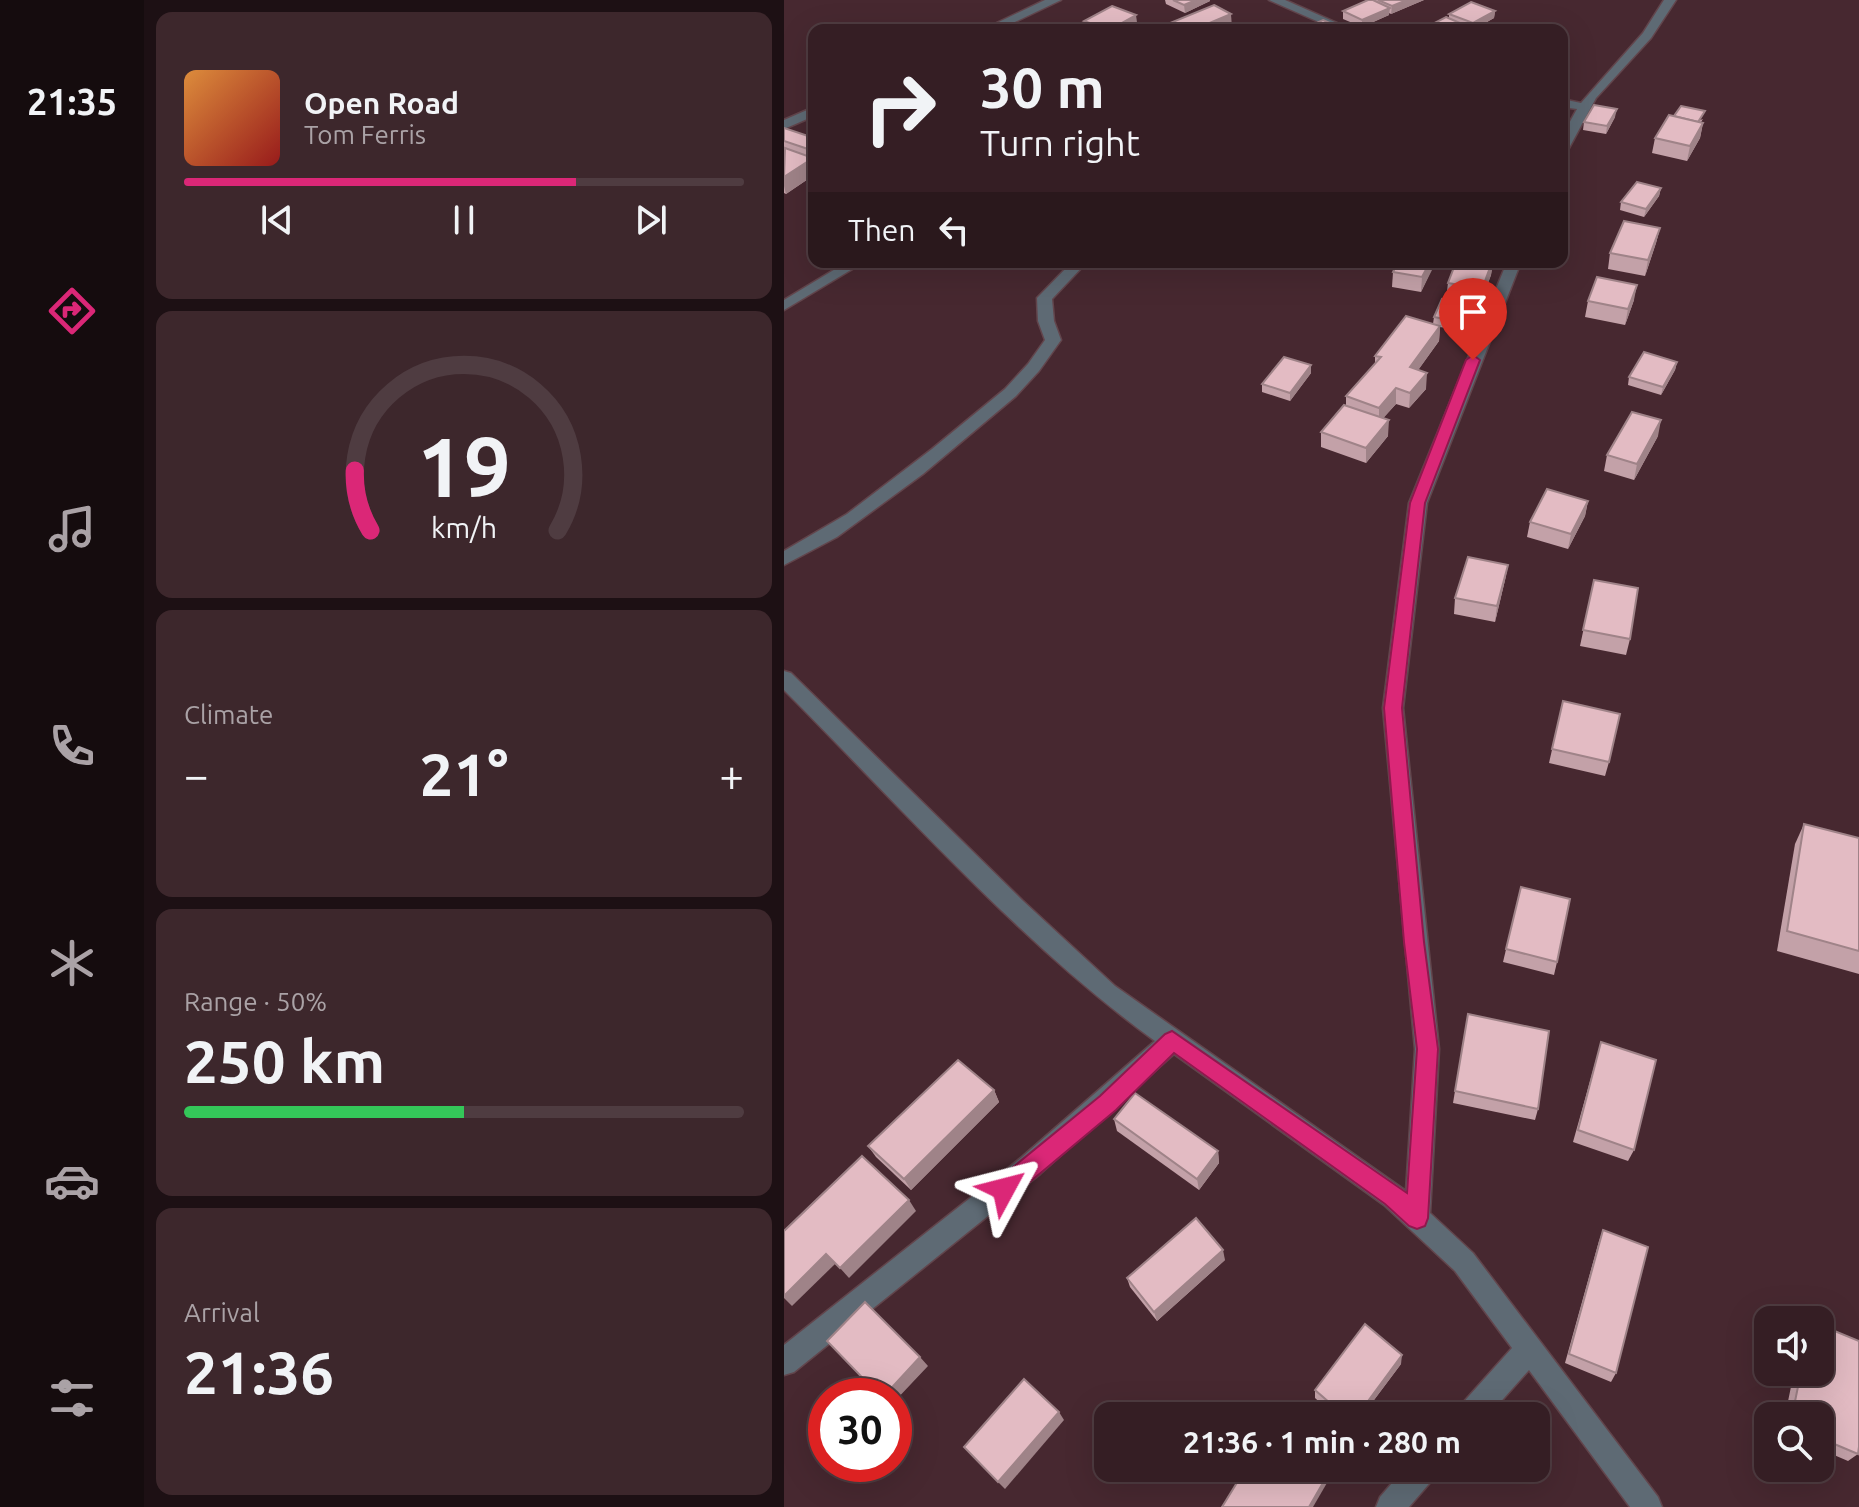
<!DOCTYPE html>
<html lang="en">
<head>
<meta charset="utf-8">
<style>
  :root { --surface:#351e24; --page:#3d272c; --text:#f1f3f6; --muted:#aaa2a6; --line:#4f3c41; --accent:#db2777 }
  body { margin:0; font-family:Ubuntu,sans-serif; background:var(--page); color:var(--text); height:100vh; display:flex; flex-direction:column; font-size:30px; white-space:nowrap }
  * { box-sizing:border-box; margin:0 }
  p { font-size:26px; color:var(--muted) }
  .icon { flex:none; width:44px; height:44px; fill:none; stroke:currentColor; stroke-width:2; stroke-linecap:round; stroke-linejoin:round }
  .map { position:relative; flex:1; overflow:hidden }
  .panel { display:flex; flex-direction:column; gap:12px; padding:12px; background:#1d1014; width:640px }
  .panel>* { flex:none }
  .guide { position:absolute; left:24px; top:24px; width:760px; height:244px; border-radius:16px; box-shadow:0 8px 32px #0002,0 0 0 2px var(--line); background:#351e24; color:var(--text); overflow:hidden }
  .buttons { position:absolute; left:970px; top:1306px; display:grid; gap:16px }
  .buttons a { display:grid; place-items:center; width:80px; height:80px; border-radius:16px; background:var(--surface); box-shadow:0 8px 32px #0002,0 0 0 2px var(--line); font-size:40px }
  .speed { position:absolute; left:24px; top:1378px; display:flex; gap:16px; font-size:40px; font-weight:700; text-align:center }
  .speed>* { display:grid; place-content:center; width:104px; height:104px; border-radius:50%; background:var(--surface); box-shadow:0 8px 32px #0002,0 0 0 2px var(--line); line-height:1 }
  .speed .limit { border:12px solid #d22; background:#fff; color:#111 }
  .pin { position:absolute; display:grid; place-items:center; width:68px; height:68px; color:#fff; margin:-82px -34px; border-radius:50% 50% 50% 0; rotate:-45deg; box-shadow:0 0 8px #0007 }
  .pin .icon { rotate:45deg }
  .me { position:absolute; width:88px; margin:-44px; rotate:52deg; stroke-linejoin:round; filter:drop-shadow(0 0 6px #0008) }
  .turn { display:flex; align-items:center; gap:28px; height:168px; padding:0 40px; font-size:36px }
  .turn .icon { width:104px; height:104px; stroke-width:2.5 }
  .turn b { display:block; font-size:56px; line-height:68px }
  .then { display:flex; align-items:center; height:76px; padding:0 40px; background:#0003; gap:16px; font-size:30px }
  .big { font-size:60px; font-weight:700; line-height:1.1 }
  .panel .tile { flex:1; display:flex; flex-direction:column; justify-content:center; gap:12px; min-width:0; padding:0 28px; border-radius:16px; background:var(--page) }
  .panel .dial { align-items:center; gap:0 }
  .dial svg { height:208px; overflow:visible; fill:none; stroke:var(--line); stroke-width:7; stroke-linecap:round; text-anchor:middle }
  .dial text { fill:var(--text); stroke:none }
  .song { display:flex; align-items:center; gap:24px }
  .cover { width:96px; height:96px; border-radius:12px; background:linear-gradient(135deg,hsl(30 70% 55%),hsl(0 70% 35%)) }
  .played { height:8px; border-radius:4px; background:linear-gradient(90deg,var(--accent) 70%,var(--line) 70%) }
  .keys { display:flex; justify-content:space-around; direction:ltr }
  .heat { display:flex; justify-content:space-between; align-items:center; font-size:44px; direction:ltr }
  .charge { height:12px; border-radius:6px; background:linear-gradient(90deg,#34c759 50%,var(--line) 0) }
  .trip { position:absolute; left:310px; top:1402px; width:456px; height:80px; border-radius:16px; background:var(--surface); box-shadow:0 8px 32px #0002,0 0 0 2px var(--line); font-weight:700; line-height:80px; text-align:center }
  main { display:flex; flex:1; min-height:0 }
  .menu { display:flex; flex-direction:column; width:144px; justify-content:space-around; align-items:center; background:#150c0e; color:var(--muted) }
  .menu .icon { width:56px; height:56px }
  .menu .selected { color:var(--accent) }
  .menu b { font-size:36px; color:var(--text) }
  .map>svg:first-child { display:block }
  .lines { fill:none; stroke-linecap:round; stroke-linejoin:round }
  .street-casing { stroke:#62454c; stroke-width:3 }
  .street { fill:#5e6a74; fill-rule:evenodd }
  .wall { fill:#c3a1a8 }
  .shaded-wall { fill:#9f8388 }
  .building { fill:#e3bbc3; stroke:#9f8388; stroke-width:2 }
  .route { fill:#db2777; stroke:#8e194d; stroke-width:2 }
</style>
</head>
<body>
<main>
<nav class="menu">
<b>21:35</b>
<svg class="icon selected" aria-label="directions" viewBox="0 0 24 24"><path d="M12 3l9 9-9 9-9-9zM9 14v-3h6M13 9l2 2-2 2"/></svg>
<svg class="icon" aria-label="music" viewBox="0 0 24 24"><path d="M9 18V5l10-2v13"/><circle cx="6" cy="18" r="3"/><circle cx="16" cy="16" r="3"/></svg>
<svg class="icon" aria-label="phone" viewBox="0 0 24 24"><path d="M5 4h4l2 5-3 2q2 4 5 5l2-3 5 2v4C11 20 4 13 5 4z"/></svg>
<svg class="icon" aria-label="climate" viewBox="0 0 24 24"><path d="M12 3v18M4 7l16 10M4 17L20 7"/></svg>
<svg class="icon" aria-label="car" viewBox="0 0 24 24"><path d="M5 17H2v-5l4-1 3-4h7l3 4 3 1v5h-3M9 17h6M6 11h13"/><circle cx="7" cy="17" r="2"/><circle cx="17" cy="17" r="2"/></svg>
<svg class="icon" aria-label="filters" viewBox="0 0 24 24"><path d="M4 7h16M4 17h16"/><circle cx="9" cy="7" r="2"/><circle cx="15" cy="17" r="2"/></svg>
</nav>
<section class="panel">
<div class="tile">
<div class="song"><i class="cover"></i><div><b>Open Road</b><p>Tom Ferris</p></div></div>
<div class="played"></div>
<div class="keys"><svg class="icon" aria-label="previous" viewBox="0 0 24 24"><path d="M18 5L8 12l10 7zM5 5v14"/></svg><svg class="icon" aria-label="pause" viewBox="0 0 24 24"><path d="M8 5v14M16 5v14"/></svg><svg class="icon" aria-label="next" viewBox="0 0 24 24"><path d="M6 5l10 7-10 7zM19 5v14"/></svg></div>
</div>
<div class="tile dial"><svg viewBox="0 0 100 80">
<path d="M14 69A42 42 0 1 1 86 69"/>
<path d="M14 69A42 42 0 0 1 8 46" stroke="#db2777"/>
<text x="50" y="56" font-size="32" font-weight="700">19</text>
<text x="50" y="72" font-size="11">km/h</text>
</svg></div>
<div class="tile"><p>Climate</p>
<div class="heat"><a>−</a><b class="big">21°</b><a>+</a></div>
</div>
<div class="tile"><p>Range · 50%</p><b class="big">250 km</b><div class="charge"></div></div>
<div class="tile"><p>Arrival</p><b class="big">21:36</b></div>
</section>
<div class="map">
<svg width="1075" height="1507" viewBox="0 0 1075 1507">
  <rect width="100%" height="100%" fill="#472830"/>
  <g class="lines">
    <g class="street-casing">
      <g id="street">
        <path d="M261,0H277L214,30H198Z"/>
        <path d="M485,0H501L569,30H553Z"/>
        <path d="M880,0H892L867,38L812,98L785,148L778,152V136L793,109L778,107V99L797,103L859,33Z"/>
        <path d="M30,107V116L0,129V120Z"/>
        <path d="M63,262H80L0,310V300Z"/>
        <path d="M288,262H303L268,299L270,321L277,340L255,371L232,396L139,474L53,537L0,565V551L63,514L148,449L221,389L244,364L261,340L254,321L253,298Z"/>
        <path d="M723,262H737L643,503L619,708L655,1049L646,1213L689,1253L874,1497L878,1507H846L745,1370L704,1416H672L676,1406L728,1348L671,1271L600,1205L390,1054L256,1174L10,1372L0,1375V1345L238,1157L371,1041C236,943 118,808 0,690V671L7,673L238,900L331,986L622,1191L631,1049L599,708L625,503Z"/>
        <path d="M621,1468H654L650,1478L625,1507H592L596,1497Z"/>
      </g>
    </g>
    <use href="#street" class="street"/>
  </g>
  <g class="wall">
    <path d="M381,0H426V1L401,13L382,4Z"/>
    <path d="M591,0H640L607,14L605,13V15L578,27L559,19V11Z"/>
    <path d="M711,11L710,18L689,30L682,28V30H637L665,18V14Z"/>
    <path d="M300,21L354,30H293L301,29Z"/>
    <path d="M831,117L822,134L799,130L800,122Z"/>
    <path d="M919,119L917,122L919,123L916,138L903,161L868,153L871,138Z"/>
    <path d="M0,128L30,138V175L2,194L0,193Z"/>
    <path d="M877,188L875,196L860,217L836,210L837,202Z"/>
    <path d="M876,228L872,243L861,276L824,269L826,253Z"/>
    <path d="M614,262H651L637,292L608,287L609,272Z"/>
    <path d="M709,262L707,275L696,304L662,299L664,283Z"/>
    <path d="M850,300L841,325L801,317L804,301Z"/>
    <path d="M689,305L688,313L680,331L656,327L655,341L634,370L642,389L625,408L612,404L599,418L604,436L582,463L537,447V432L562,406V396L591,364V356L649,324L650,317Z"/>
    <path d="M893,362L891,370L877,395L844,385L845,377Z"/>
    <path d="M527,365V373L506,401L478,392V384Z"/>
    <path d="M874,436L850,480L820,471L823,455Z"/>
    <path d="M804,501L801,516L784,549L743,537L746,522Z"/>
    <path d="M724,565L721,580L711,622L670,614L671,598Z"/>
    <path d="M810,580L846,639L842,655L796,646Z"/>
    <path d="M779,701L825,762L821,776L765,763Z"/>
    <path d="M1020,824L1075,838V974L993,951L1011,844Z"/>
    <path d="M737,887L773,962L770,975L719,962Z"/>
    <path d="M684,1014L754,1109L751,1120L669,1103Z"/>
    <path d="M817,1042L850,1150L844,1161L789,1142Z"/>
    <path d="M210,1090L215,1102L127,1190L92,1157L84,1146Z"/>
    <path d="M330,1119L434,1151L435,1163L415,1190L333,1131Z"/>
    <path d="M819,1230L832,1373L827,1382L781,1363L815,1241Z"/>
    <path d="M441,1260L373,1321L346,1287L343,1278Z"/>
    <path d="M617,1364L578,1416H551L531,1398V1390Z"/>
    <path d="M1010,1372H1036L1074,1454L1064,1461L1036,1449V1416H1001Z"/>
  </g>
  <g class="shaded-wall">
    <path d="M412,0H426V1L401,13L400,5Z"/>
    <path d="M623,0H640L607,14L608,6Z"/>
    <path d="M606,8L605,15L578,27V20Z"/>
    <path d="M711,11L710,18L688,30L689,23Z"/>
    <path d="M447,14L448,28L444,30H409Z"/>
    <path d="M352,15L354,30H325Z"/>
    <path d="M833,109L831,117L822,134L823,126Z"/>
    <path d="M919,123L916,138L903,161L906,146Z"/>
    <path d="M29,158L30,175L2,194L0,186V177Z"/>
    <path d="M877,188L875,196L860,217L862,209Z"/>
    <path d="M876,228L872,243L861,276L864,260Z"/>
    <path d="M646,262H651V264L637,292L638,277Z"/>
    <path d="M709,262L707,275L696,304L698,289Z"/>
    <path d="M853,285L850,300L841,325L844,309Z"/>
    <path d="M689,305L688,313L680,331L681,323Z"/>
    <path d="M656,326L655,341L625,383L626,367Z"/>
    <path d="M893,362L891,370L877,395L879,387Z"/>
    <path d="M527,365V373L506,401V393Z"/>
    <path d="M643,373L642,389L625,408L626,393Z"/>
    <path d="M612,388V404L595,423V408Z"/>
    <path d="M605,420L604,436L582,463V448Z"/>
    <path d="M877,420L874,436L850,480L853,464Z"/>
    <path d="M804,501L801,516L784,549L787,534Z"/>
    <path d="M724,565L721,580L711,622L713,606Z"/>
    <path d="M210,1090L215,1102L127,1190L120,1179Z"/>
    <path d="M434,1151L435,1163L415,1190L413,1179Z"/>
    <path d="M125,1200L132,1211L65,1278L56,1268Z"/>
    <path d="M439,1250L441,1260L373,1321L370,1312Z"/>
    <path d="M42,1254L51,1264L8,1306L0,1298V1296Z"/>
    <path d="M618,1355L617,1364L578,1416H573Z"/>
    <path d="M136,1357L144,1366L110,1402V1396H100Z"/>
    <path d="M275,1412L280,1420L221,1489L214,1482Z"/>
    <path d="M547,1469V1476L529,1507H525Z"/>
  </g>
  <g class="building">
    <path d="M389,0H412L400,5Z"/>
    <path d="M584,0H589L606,8L578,20L559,11Z"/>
    <path d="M594,0H623L608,6Z"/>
    <path d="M687,2L711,11L689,23L665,14Z"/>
    <path d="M430,5L447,14L409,30H377L374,28Z"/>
    <path d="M328,6L352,15L325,30L300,21Z"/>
    <path d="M662,17L683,26L674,30H637Z"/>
    <path d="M539,20L559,29L517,30Z"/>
    <path d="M810,105L833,109L823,126L800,122Z"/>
    <path d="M897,106L921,111L914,122L890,116Z"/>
    <path d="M885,115L919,123L906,146L871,138Z"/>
    <path d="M0,128L30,138V151L0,141Z"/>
    <path d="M1,148L29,158L0,177Z"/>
    <path d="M853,182L877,188L862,209L837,202Z"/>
    <path d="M840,221L876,228L864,260L826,253Z"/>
    <path d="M614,262H646L638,277L609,272Z"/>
    <path d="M672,262H708L698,289L664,283Z"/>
    <path d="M813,277L853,285L844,309L804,301Z"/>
    <path d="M658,299L689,305L681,323L650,317Z"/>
    <path d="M622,316L656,326L626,367L643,373L626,393L612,388L595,408L562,396L597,357L591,356Z"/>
    <path d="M860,352L893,362L879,387L845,377Z"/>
    <path d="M500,357L527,365L506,393L478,384Z"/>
    <path d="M560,405L605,420L582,448L537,432Z"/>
    <path d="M848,412L877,420L853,464L823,455Z"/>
    <path d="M763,489L804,501L787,534L746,522Z"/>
    <path d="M684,557L724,565L713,606L671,598Z"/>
    <path d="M810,580L854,588L846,639L799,630Z"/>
    <path d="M779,701L836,714L825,762L768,749Z"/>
    <path d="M1020,824L1075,838V951L1003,931Z"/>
    <path d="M737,887L786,899L773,962L722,949Z"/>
    <path d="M684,1014L765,1031L754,1109L671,1091Z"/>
    <path d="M817,1042L872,1060L850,1150L794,1130Z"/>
    <path d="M174,1060L210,1090L120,1179L84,1146Z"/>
    <path d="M351,1093L434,1151L413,1179L330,1119Z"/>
    <path d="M78,1156L125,1200L56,1268L42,1254L0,1296V1231Z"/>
    <path d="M412,1218L439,1250L370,1312L343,1278Z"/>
    <path d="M819,1230L864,1247L832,1373L785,1354Z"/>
    <path d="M81,1302L136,1357L100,1396H96L43,1341Z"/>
    <path d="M581,1324L618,1355L573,1416H561L531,1390Z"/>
    <path d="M1036,1325L1075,1341V1447L1074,1454L1036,1438V1416H1008L1017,1372H1036Z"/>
    <path d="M240,1379L275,1412L214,1482L180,1447Z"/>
    <path d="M462,1468H545L547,1469L525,1507H438Z"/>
  </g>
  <path class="route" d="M689,355L696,360L641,503L618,708L640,942L654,1049L644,1218L641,1226L633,1229L625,1226L601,1204L390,1053L332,1110L228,1197L220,1200L212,1197L209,1189L212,1181L316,1096L381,1034L388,1031L623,1193L633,1049L620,942L600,708L626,503L682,360Z"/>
</svg>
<div class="buttons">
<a><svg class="icon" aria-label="sound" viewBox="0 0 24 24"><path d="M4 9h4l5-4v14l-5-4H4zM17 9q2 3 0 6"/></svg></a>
<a><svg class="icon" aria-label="search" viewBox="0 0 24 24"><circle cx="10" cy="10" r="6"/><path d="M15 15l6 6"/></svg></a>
</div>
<div class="speed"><div class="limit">30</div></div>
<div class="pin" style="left:689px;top:360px;background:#d93025"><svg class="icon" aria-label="arrive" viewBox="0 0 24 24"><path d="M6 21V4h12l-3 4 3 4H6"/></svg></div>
<svg class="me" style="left:220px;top:1189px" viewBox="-20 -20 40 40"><path d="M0-17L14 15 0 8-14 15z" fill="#db2777" stroke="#fff" stroke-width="4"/></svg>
<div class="trip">21:36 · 1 min · 280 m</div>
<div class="guide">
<div class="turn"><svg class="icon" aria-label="right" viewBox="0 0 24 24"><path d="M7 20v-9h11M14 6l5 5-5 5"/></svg><div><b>30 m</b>Turn right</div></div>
<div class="then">Then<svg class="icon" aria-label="left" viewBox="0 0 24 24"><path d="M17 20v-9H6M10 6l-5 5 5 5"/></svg></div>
</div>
</div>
</main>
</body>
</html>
